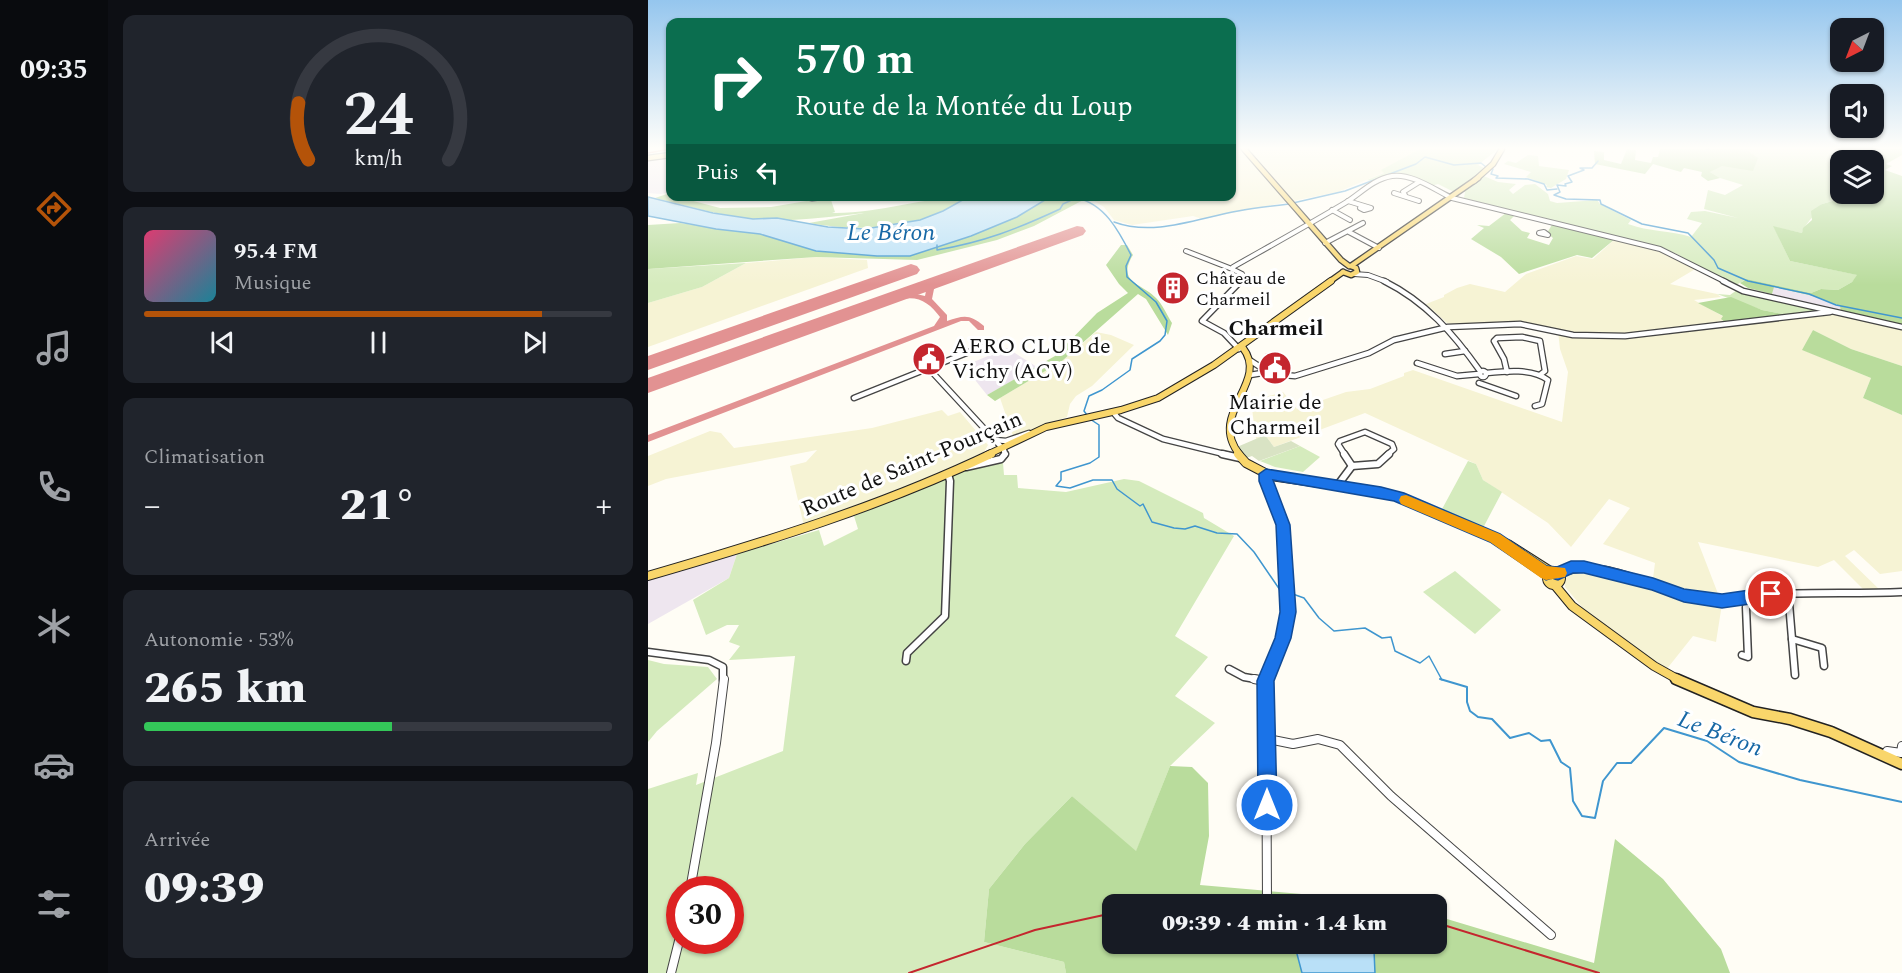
<!DOCTYPE html>
<html lang="fr">
<head>
<meta charset="utf-8">
<style>
  :root { --surface:#171b24; --page:#20242c; --text:#f1f3f6; --muted:#9ea1a6; --line:#363941; --accent:#b45309 }
  body { margin:0; font-family:Spectral,serif; background:var(--page); color:var(--text); height:100vh; display:flex; flex-direction:column; font-size:22px; white-space:nowrap }
  * { box-sizing:border-box; margin:0 }
  p { font-size:20px; color:var(--muted) }
  .icon { flex:none; width:33px; height:33px; fill:none; stroke:currentColor; stroke-width:2; stroke-linecap:round; stroke-linejoin:round }
  .map { position:relative; flex:1; overflow:hidden }
  .panel { display:flex; flex-direction:column; gap:15px; padding:15px; background:#0d0f14; width:540px }
  .panel>* { flex:none }
  .banner { position:absolute; left:18px; top:18px; width:570px; height:183px; border-radius:12px; box-shadow:0 2px 4px #0004; background:#0b6e4f; color:#fff; overflow:hidden }
  .needle { width:39px; rotate:222deg }
  .buttons { position:absolute; left:1182px; top:18px; display:grid; gap:12px }
  .buttons a { display:grid; place-items:center; width:54px; height:54px; border-radius:12px; background:var(--surface); box-shadow:0 2px 4px #0004; font-size:30px }
  .speed { position:absolute; left:18px; top:876px; display:flex; gap:12px; font-size:30px; font-weight:700; text-align:center }
  .speed>* { display:grid; place-content:center; width:78px; height:78px; border-radius:50%; background:var(--surface); box-shadow:0 2px 4px #0004; line-height:1 }
  .speed .limit { border:9px solid #d22; background:#fff; color:#111 }
  .pin { position:absolute; display:grid; place-items:center; width:51px; height:51px; color:#fff; margin:-26px; border:3px solid #fff; border-radius:50%; box-shadow:0 2px 6px #0007 }
  .me { position:absolute; width:66px; margin:-33px; rotate:0deg; stroke-linejoin:round; filter:drop-shadow(0 0 4px #0008) }
  .turn { display:flex; align-items:center; gap:21px; height:126px; padding:0 30px; font-size:27px }
  .turn .icon { width:78px; height:78px; stroke-width:2.5 }
  .turn b { display:block; font-size:42px; line-height:51px }
  .then { display:flex; align-items:center; height:57px; padding:0 30px; background:#0003; gap:12px; font-size:22px }
  .big { font-size:45px; font-weight:800; line-height:1.1 }
  .panel .card { flex:1; display:flex; flex-direction:column; justify-content:center; gap:9px; min-width:0; padding:0 21px; border-radius:12px; background:var(--page) }
  .panel .dial { align-items:center; gap:0 }
  .dial svg { height:156px; overflow:visible; fill:none; stroke:var(--line); stroke-width:7; stroke-linecap:round; text-anchor:middle }
  .dial text { fill:var(--text); stroke:none }
  .song { display:flex; align-items:center; gap:18px }
  .cover { width:72px; height:72px; border-radius:9px; background:linear-gradient(135deg,hsl(340 70% 55%),hsl(190 70% 35%)) }
  .played { height:6px; border-radius:3px; background:linear-gradient(90deg,var(--accent) 85%,var(--line) 85%) }
  .keys { display:flex; justify-content:space-around; direction:ltr }
  .heat { display:flex; justify-content:space-between; align-items:center; font-size:33px; direction:ltr }
  .charge { height:9px; border-radius:4px; background:linear-gradient(90deg,#34c759 53%,var(--line) 0) }
  .trip { position:absolute; left:454px; top:894px; width:345px; height:60px; border-radius:12px; background:var(--surface); box-shadow:0 2px 4px #0004; font-weight:800; line-height:60px; text-align:center }
  main { display:flex; flex:1; min-height:0 }
  .tabs { display:flex; flex-direction:column; width:108px; justify-content:space-around; align-items:center; background:#090b0e; color:var(--muted) }
  .tabs .icon { width:42px; height:42px }
  .tabs .on { color:var(--accent) }
  .tabs b { font-size:27px; color:var(--text) }
  .map>svg:first-child { display:block }
  .industrial { fill:#eee6ef }
  .farmland { fill:#f6f3d4 }
  .green { fill:#d5ebbd; fill-rule:evenodd }
  .forest { fill:#b9dc9c }
  .cemetery { fill:#d9e3c4 }
  .water { fill:#b9e0f7; stroke:#3f96cf; stroke-width:1.5 }
  .lines { fill:none; stroke-linecap:round; stroke-linejoin:round }
  .stream-far1 { stroke:#3f96cf; stroke-width:1.5 }
  .stream { stroke:#3f96cf; stroke-width:2 }
  .taxiway { fill:#e29292; fill-rule:evenodd }
  .runway { fill:#e29292; fill-rule:evenodd }
  .minor-far3-casing { stroke:#444; stroke-width:6 }
  .minor-far2-casing { stroke:#444; stroke-width:7 }
  .minor-far1-casing { stroke:#444; stroke-width:9 }
  .minor-casing { stroke:#444; stroke-width:10 }
  .major-far3-casing { stroke:#222; stroke-width:7 }
  .major-far2-casing { stroke:#222; stroke-width:8 }
  .major-far1-casing { stroke:#222; stroke-width:10 }
  .major-casing { stroke:#222; stroke-width:13 }
  .minor-far3 { stroke:#fff; stroke-width:4 }
  .minor-far2 { stroke:#fff; stroke-width:4.5 }
  .minor-far1 { stroke:#fff; stroke-width:6 }
  .minor { stroke:#fff; stroke-width:8 }
  .major-far3 { stroke:#f9d66b; stroke-width:4.5 }
  .major-far2 { stroke:#f9d66b; stroke-width:6 }
  .major-far1 { stroke:#f9d66b; stroke-width:8 }
  .major { stroke:#f9d66b; stroke-width:10 }
  .rail-far1 { stroke:#c4262e; stroke-width:1.5 }
  .rail { stroke:#c4262e; stroke-width:2 }
  .route { fill:#1a73e8; stroke:#114b97; stroke-width:1.5 }
  .slow { fill:#f59e0b }
  .labels { text-anchor:middle; dominant-baseline:central; stroke-width:6; stroke-linejoin:round; paint-order:stroke }
  .far-poi-label { font-size:18px; fill:#111; stroke:#fff; text-anchor:start }
  .far-quarter-label { font-size:22px; font-weight:bold; fill:#111; stroke:#fff }
  .poi-label { font-size:22px; fill:#111; stroke:#fff; text-anchor:start }
  .street-label { font-size:22px; fill:#111; stroke:#fff }
  .water-label { font-size:24px; font-style:italic; fill:#1768a6; stroke:#fff }
</style>
</head>
<body>
<main>
<nav class="tabs">
<b>09:35</b>
<svg class="icon on" aria-label="directions" viewBox="0 0 24 24"><path d="M12 3l9 9-9 9-9-9zM9 14v-3h6M13 9l2 2-2 2"/></svg>
<svg class="icon" aria-label="music" viewBox="0 0 24 24"><path d="M9 18V5l10-2v13"/><circle cx="6" cy="18" r="3"/><circle cx="16" cy="16" r="3"/></svg>
<svg class="icon" aria-label="phone" viewBox="0 0 24 24"><path d="M5 4h4l2 5-3 2q2 4 5 5l2-3 5 2v4C11 20 4 13 5 4z"/></svg>
<svg class="icon" aria-label="climate" viewBox="0 0 24 24"><path d="M12 3v18M4 7l16 10M4 17L20 7"/></svg>
<svg class="icon" aria-label="car" viewBox="0 0 24 24"><path d="M5 17H2v-5l4-1 3-4h7l3 4 3 1v5h-3M9 17h6M6 11h13"/><circle cx="7" cy="17" r="2"/><circle cx="17" cy="17" r="2"/></svg>
<svg class="icon" aria-label="filters" viewBox="0 0 24 24"><path d="M4 7h16M4 17h16"/><circle cx="9" cy="7" r="2"/><circle cx="15" cy="17" r="2"/></svg>
</nav>
<section class="panel">
<div class="card dial"><svg viewBox="0 0 100 80">
<path d="M14 69A42 42 0 1 1 86 69"/>
<path d="M14 69A42 42 0 0 1 9 40" stroke="#b45309"/>
<text x="50" y="56" font-size="32" font-weight="700">24</text>
<text x="50" y="72" font-size="11">km/h</text>
</svg></div>
<div class="card">
<div class="song"><i class="cover"></i><div><b>95.4 FM</b><p>Musique</p></div></div>
<div class="played"></div>
<div class="keys"><svg class="icon" aria-label="previous" viewBox="0 0 24 24"><path d="M18 5L8 12l10 7zM5 5v14"/></svg><svg class="icon" aria-label="pause" viewBox="0 0 24 24"><path d="M8 5v14M16 5v14"/></svg><svg class="icon" aria-label="next" viewBox="0 0 24 24"><path d="M6 5l10 7-10 7zM19 5v14"/></svg></div>
</div>
<div class="card"><p>Climatisation</p>
<div class="heat"><a>−</a><b class="big">21°</b><a>+</a></div>
</div>
<div class="card"><p>Autonomie · 53%</p><b class="big">265 km</b><div class="charge"></div></div>
<div class="card"><p>Arrivée</p><b class="big">09:39</b></div>
</section>
<div class="map">
<svg width="1254" height="973" viewBox="0 0 1254 973">
  <rect width="100%" height="100%" fill="#fffdf5"/>
  <g class="industrial">
    <path d="M22,157V192L13,194L0,193V160Z"/>
    <path d="M1125,287L1165,296L1192,306L1193,313L1124,297Z"/>
    <path d="M359,348L389,367L339,395L316,366Z"/>
    <path d="M89,554L81,578L0,624V579Z"/>
  </g>
  <g class="farmland">
    <path d="M584,149H772L737,172L690,192L554,219L545,216L484,225L466,220L456,207L440,197L584,196Z"/>
    <path d="M967,239L1022,254L1049,268L1022,284L1069,294L1073,297L1046,300L1076,317L1074,320L1081,326L1193,314L1254,326V366L1203,349L1165,330L1155,350L1223,378L1215,398L1254,415V571L1232,574L1206,550L1197,556L1234,592L1217,591L1186,560L1170,567L1050,542L1074,604L1068,642L1045,636L1018,670L941,615L917,587V577L922,572L931,570L1004,586L1007,563L955,544L982,508L961,499L923,547L900,523L835,480L828,464L717,413L626,447L617,435L608,439L603,401L635,392L649,409L698,392L722,389L756,376V373L765,370L914,422L920,372L912,349L910,331L878,324L811,326L799,323L778,304L796,297V295L809,288L822,284L857,292L878,274L928,256L945,259Z"/>
    <path d="M168,257L219,260L220,268L0,347V303L54,287L98,263Z"/>
    <path d="M448,332L463,335L486,345L444,386L428,396L422,404L419,417L365,436L352,398L414,361Z"/>
    <path d="M294,410L300,416L312,412L340,445L336,452L299,470L156,526L142,466L158,462L169,450L18,479L0,486V456L62,431L73,433L86,448L224,428Z"/>
  </g>
  <g class="green">
    <path d="M772,149H850L830,165L836,168L831,174L850,182L868,184L861,190L865,194L877,185L887,184L900,194L902,201L909,203L949,200L952,204L983,220L980,224C1001,232 1022,230 1043,237L1054,223L1039,219L1043,212L1057,211L1090,218L1056,209L1060,190L1077,195L1095,185L1072,178L1062,172L1098,149H1192L1181,159L1192,165V194H1203L1202,196L1174,204C1169,212 1155,227 1154,233L1126,227L1142,261L1210,275L1204,282L1190,290L1173,289L1163,293L1099,279L1086,286L1027,253L816,198L817,192H806L790,184C777,189 765,177 752,176C741,175 731,184 719,180L736,173L733,170Z"/>
    <path d="M880,155L890,156L891,166L921,170L918,179L903,188L898,187L899,185L878,177L883,172L856,164L860,161L868,163Z"/>
    <path d="M98,263L54,287L0,303V269Z"/>
    <path d="M1089,290L1178,312L1146,316L1114,310L1069,294L1082,295Z"/>
    <path d="M652,446L672,457L655,472L627,467L612,461Z"/>
    <path d="M820,461L828,464L835,480L854,492L835,528L793,511Z"/>
    <path d="M355,463L356,475H369L370,488L418,492L476,479L491,481L555,513L556,518L586,536L527,636L560,657L527,696L567,723L522,766L488,852L424,796L377,844L341,889L336,942L416,962L418,973H0V789L50,773L48,785L135,751L147,656L81,660L92,646L81,642L91,625H79L58,635L45,600L81,578L89,554L171,530L176,546L210,529L206,516L309,473ZM32,890H82V940H32Z"/>
    <path d="M807,571L853,610L827,634L775,592Z"/>
    <path d="M0,660L16,664L60,667L69,679L9,731L0,742Z"/>
  </g>
  <g class="forest">
    <path d="M979,149L988,150L987,160L1003,163L1005,157H1010L1012,149H1107L1099,150L1110,158L1105,171L1074,166L1062,172L1072,178L1060,181L1053,176L1054,172L1036,168L1033,172L1005,164L997,174L947,164L946,151L956,152V160L973,164Z"/>
    <path d="M1192,149H1254V155L1238,164L1244,166L1237,170L1254,176V326L1193,313L1192,306L1165,296L1126,287L1124,294L1100,288L1092,283L1099,279L1163,293L1173,289L1190,290L1204,282L1209,275L1142,261L1125,226L1154,233L1155,228L1164,220L1163,211L1174,204L1202,196L1203,194H1226V160H1192V165L1181,159Z"/>
    <path d="M19,194L72,208L123,207L182,197L187,212L184,213C230,214 274,197 320,197C280,231 210,232 161,223L216,213C179,217 140,223 103,219C71,215 39,206 7,198Z"/>
    <path d="M402,197H441L386,226L349,240L269,260L168,257L0,269V225L32,223L112,234L168,251L229,256H262L323,236L369,217Z"/>
    <path d="M858,213L867,215L862,220L874,231L882,233L879,238L901,245L905,238L899,233L905,223L967,239L944,258L929,255L871,274L853,257L823,239L836,228L829,225L841,226Z"/>
    <path d="M473,245H479L485,255C468,283 494,283 508,298C515,305 519,315 524,323L520,335L498,299L490,294L414,361L347,401L339,395L407,356L449,313L480,293L471,284L458,265Z"/>
    <path d="M1083,297L1114,310L1146,316L1078,323L1073,319L1075,316L1050,303Z"/>
    <path d="M1165,330L1203,349L1254,366V415L1215,398L1223,378L1154,350Z"/>
    <path d="M522,766L544,767L560,783L561,836L552,885L722,900L739,904H465V944H789V916L946,963L967,839L1015,879L1073,949L1082,973H418L416,962L336,942L341,889L377,844L424,796L488,851Z"/>
  </g>
  <path class="cemetery" d="M617,435L626,447L643,441L652,446L611,461L604,456L598,458L589,447Z"/>
  <g class="water">
    <path d="M0,197L65,213L105,219L129,218L180,227L217,229L272,220L295,211L320,197H402L369,217L323,236L262,256H229L168,251L112,234L68,229L0,216Z"/>
    <path d="M652,944L711,947L726,950L727,973H654L649,954Z"/>
  </g>
  <g class="lines">
    <g class="stream-far1">
      <path d="M1058,149H1061"/>
      <path d="M950,161L944,168H932L936,170L920,176L924,182L917,184L918,186L909,185L912,192L906,195L918,199L952,200L953,204L994,224L1040,233L1066,260L1070,268L1100,281L1161,294L1188,305L1254,318"/>
      <path d="M845,169L843,174L850,176L848,178L880,179L896,184L899,190L909,189"/>
      <path d="M645,203L697,191L768,164L777,157L806,165L833,163L838,167"/>
      <path d="M466,222C506,237 550,218 590,211C607,208 624,206 641,204"/>
      <path d="M289,245V250C336,242 369,229 412,209L415,204L428,198C456,203 471,231 483,255L478,266L479,277L508,302L519,321L517,335L512,341L484,359L482,370L454,390L441,396L436,411L439,415"/>
      <path d="M442,419L451,425V457L442,463L413,472V480L408,486L422,488L445,480H464L469,489L492,506L495,504L504,522L526,528L537,529L547,526L569,533L589,534L606,552L632,590L638,592"/>
      <path d="M642,593L656,598L671,618L686,631L717,628L734,638L743,637L747,651L772,663L781,656L794,680"/>
    </g>
    <path class="stream" d="M792,679L819,687V702L822,711L830,717L844,719L862,738L881,733L893,741L902,740L913,762L922,768L925,801L934,816L947,818L955,781L969,763H983L1016,728L1059,741L1091,762L1152,780L1254,802"/>
    <path class="taxiway" d="M290,278H296L297,280L286,289L284,299L299,315V321C316,315 322,314 336,326V330H330L321,321H313L0,442V435L286,326L292,317C282,304 272,296 255,299C248,299 246,301 241,298C252,292 265,293 277,296L279,286Z"/>
    <g class="runway">
      <path d="M429,226L435,227L438,231L435,235L0,393V378Z"/>
      <path d="M263,264L269,266L272,270L269,274L0,370V356Z"/>
    </g>
    <g class="minor-far3-casing">
      <g id="minor-far3">
        <path d="M746,193L771,201"/>
        <path d="M757,195L755,192L771,182"/>
        <path d="M157,196L164,199L178,196"/>
        <path d="M700,201L723,208L716,210L712,208L713,206"/>
        <path d="M684,210L702,220"/>
        <path d="M701,232L731,248"/>
        <path d="M896,232L900,235L891,233Z"/>
        <path d="M677,243L715,223"/>
        <path d="M538,251L584,269"/>
        <path d="M706,274L720,275L739,282"/>
        <path d="M592,282L596,278L594,274L584,269L585,267C622,246 660,225 697,203C712,194 725,179 744,176C764,173 787,190 804,198L1012,249L1078,282"/>
      </g>
    </g>
    <g class="minor-far2-casing">
      <g id="minor-far2">
        <path d="M736,281C778,302 805,333 832,371"/>
        <path d="M1075,281L1095,291L1254,327"/>
        <path d="M591,349L576,333L554,321L593,281"/>
        <path d="M797,354L817,351"/>
        <path d="M272,359L356,450L357,455"/>
        <path d="M603,361L623,374L647,376L721,353L746,340L800,327L872,324L925,335L977,336L1182,312"/>
        <path d="M769,363L809,376L831,374"/>
        <circle cx="835" cy="374" r="3"/>
        <path d="M859,372L856,359L846,341L849,338L874,337L892,341L897,371L893,374"/>
        <path d="M838,373C857,371 884,368 900,380L894,404L887,406"/>
        <path d="M602,375L620,372"/>
        <path d="M831,383L868,396"/>
        <path d="M206,398L346,342"/>
        <path d="M465,412L470,418L515,439L580,455"/>
        <path d="M347,440L358,441L381,433"/>
        <path d="M697,455L690,444L692,441L717,432L744,444L746,449L739,455"/>
      </g>
    </g>
    <g class="minor-far1-casing">
      <g id="minor-far1">
        <path d="M574,454L592,458"/>
        <path d="M696,454L704,466L730,464L741,454"/>
        <path d="M318,467L353,459L357,454"/>
        <path d="M689,486L704,466"/>
        <path d="M910,574C958,554 1005,592 1052,599C1078,602 1104,595 1130,594C1171,592 1213,594 1254,592"/>
        <path d="M1131,594L1141,603L1140,593"/>
        <path d="M1141,603L1147,675"/>
        <path d="M1144,639L1174,648L1176,666"/>
        <path d="M0,652L61,660L75,667V680"/>
        <path d="M1094,655L1100,657L1098,607"/>
        <path d="M258,661L259,653L297,616L302,481L300,474"/>
        <path d="M581,669L596,677L613,680"/>
        <path d="M617,680L635,638L640,612L635,525L618,474"/>
      </g>
    </g>
    <g class="minor-casing">
      <g id="minor">
        <path d="M606,679L617,681"/>
        <path d="M618,679L619,903"/>
        <path d="M620,739L645,744L670,739L692,745L743,796L903,935"/>
        <path d="M1237,755L1239,751L1253,753L1254,746"/>
        <path d="M42,890L68,743L76,679"/>
        <path d="M23,973L32,937"/>
      </g>
    </g>
    <g class="major-far3-casing">
      <g id="major-far3">
        <path d="M596,149L693,260L701,266"/>
        <path d="M0,158L22,155"/>
        <path d="M826,181L845,164L854,149"/>
        <path d="M703,266L830,178"/>
        <path d="M695,272L703,275L709,272L708,268L703,266"/>
        <path d="M681,282L695,272"/>
      </g>
    </g>
    <g class="major-far2-casing">
      <g id="major-far2">
        <path d="M339,455L398,427L473,410L510,398L566,365L683,281"/>
        <path d="M592,455C558,414 622,383 595,348"/>
      </g>
    </g>
    <g class="major-far1-casing">
      <g id="major-far1">
        <path d="M590,454L598,463L623,476L720,490L751,497L860,544L904,572"/>
        <circle cx="906" cy="578" r="7"/>
        <path d="M0,576C117,542 232,507 343,454"/>
        <path d="M905,583L924,606L1006,666L1031,680"/>
      </g>
    </g>
    <g class="major-casing">
      <path id="major" d="M1028,679L1105,712L1142,719L1183,732L1254,764"/>
    </g>
    <use href="#minor-far3" class="minor-far3"/>
    <use href="#minor-far2" class="minor-far2"/>
    <use href="#minor-far1" class="minor-far1"/>
    <use href="#minor" class="minor"/>
    <use href="#major-far3" class="major-far3"/>
    <use href="#major-far2" class="major-far2"/>
    <use href="#major-far1" class="major-far1"/>
    <use href="#major" class="major"/>
    <path class="rail-far1" d="M0,153L22,149"/>
    <g class="rail">
      <path d="M526,904L619,899L684,904"/>
      <path d="M789,923L951,973"/>
      <path d="M261,973L387,930L465,913"/>
    </g>
  </g>
  <linearGradient id="sky" x2="0" y2="1"><stop stop-color="#95c6ee"/><stop offset="0.52" stop-color="#fffefa"/><stop offset="1" stop-color="#fffefa" stop-opacity="0"/></linearGradient>
  <rect width="1254" height="285" fill="url(#sky)"/>
  <path class="route" d="M618,469L733,487L756,493L852,534L899,566L909,567L923,561H936L1005,578L1036,589L1074,594L1123,587L1129,589L1131,594L1129,599L1123,601L1074,608L1036,602L1004,590L936,573H925L910,580L904,578L898,580L842,542L746,501L625,480L642,525L648,612L643,638L626,681L629,805L626,811L619,814L613,811L610,805L609,681L627,638L632,612L628,525L611,481V474Z"/>
  <path class="slow" d="M758,495L852,534L899,566L917,568L919,573L917,577L898,580L893,578L842,542L753,504L751,500L753,496Z"/>
  <defs>
    <g id="building-disc" transform="scale(1.725)"><circle r="9.5" fill="#c4262e" stroke="#fff"/><path d="M-4-6H4V6H1V3H-1V6H-4ZM-2.5-4.3h1.7v1.8h-1.7ZM.8-4.3h1.7v1.8H.8ZM-2.5-1h1.7V.8h-1.7ZM.8-1h1.7V.8H.8Z" fill="#fff"/></g>
    <g id="civic-disc" transform="scale(1.725)"><circle r="9.5" fill="#c4262e" stroke="#fff"/><path d="M-.6-6.5H3V-4.5H.6V-3L4-1V1h2V6H-6V1h2V-1L-.6-3ZM-1.2 2.5V6h2.4V2.5Z" fill="#fff"/></g>
  </defs>
  <g fill-rule="evenodd">
    <use href="#building-disc" x="525" y="288"/>
    <use href="#civic-disc" x="281" y="359"/>
    <use href="#civic-disc" x="627" y="368"/>
  </g>
  <g class="labels">
    <g class="far-poi-label">
      <text x="548" y="278">Château de<tspan x="548" dy="21">Charmeil</tspan></text>
    </g>
    <g class="far-quarter-label">
      <text x="628" y="328">Charmeil</text>
    </g>
    <g class="poi-label">
      <text x="304" y="346">AERO CLUB de<tspan x="304" dy="25">Vichy (ACV)</tspan></text>
      <text x="627" y="402" text-anchor="middle">Mairie de<tspan x="627" dy="25">Charmeil</tspan></text>
    </g>
    <g class="street-label">
      <text transform="translate(264 464) rotate(-23)">Route de Saint-Pourçain</text>
    </g>
    <g class="water-label">
      <text x="243" y="233">Le Béron</text>
      <text transform="translate(1072 734) rotate(21)">Le Béron</text>
    </g>
  </g>
</svg>
<div class="buttons">
<a><svg class="needle" viewBox="-14 -14 28 28"><path d="M0-13l5 13h-10z" fill="#e53935"/><path d="M0 13l5-13h-10z" fill="#9ea1a6"/></svg></a>
<a><svg class="icon" aria-label="sound" viewBox="0 0 24 24"><path d="M4 9h4l5-4v14l-5-4H4zM17 9q2 3 0 6"/></svg></a>
<a><svg class="icon" aria-label="layers" viewBox="0 0 24 24"><path d="M12 4l9 5-9 5-9-5zM3 14l9 5 9-5"/></svg></a>
</div>
<div class="speed"><div class="limit">30</div></div>
<div class="pin" style="left:1123px;top:594px;background:#d93025"><svg class="icon" aria-label="arrive" viewBox="0 0 24 24"><path d="M6 21V4h12l-3 4 3 4H6"/></svg></div>
<svg class="me" style="left:619px;top:805px" viewBox="-20 -20 40 40"><circle r="17" fill="#1a73e8" stroke="#fff" stroke-width="3"/><path d="M0-11L8 9 0 5-8 9z" fill="#fff"/></svg>
<div class="trip">09:39 · 4 min · 1.4 km</div>
<div class="banner">
<div class="turn"><svg class="icon" aria-label="right" viewBox="0 0 24 24"><path d="M7 20v-9h11M14 6l5 5-5 5"/></svg><div><b>570 m</b>Route de la Montée du Loup</div></div>
<div class="then">Puis<svg class="icon" aria-label="left" viewBox="0 0 24 24"><path d="M17 20v-9H6M10 6l-5 5 5 5"/></svg></div>
</div>
</div>
</main>
</body>
</html>
